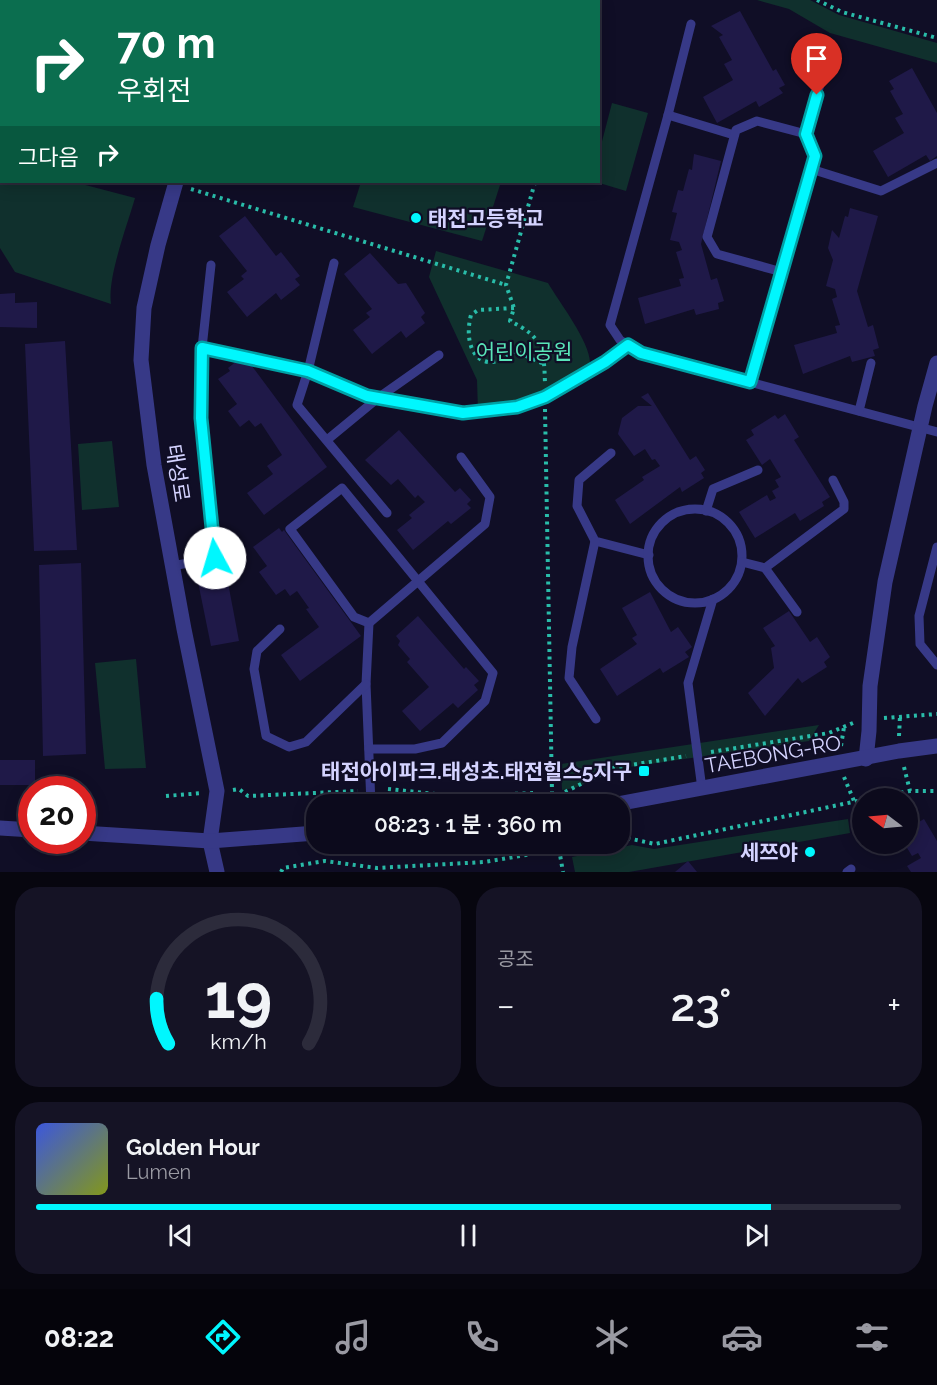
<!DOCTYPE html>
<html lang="ko">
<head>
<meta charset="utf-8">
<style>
  :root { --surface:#0c0a1c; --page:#151325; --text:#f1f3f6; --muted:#9a9aa3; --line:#2c2b3b; --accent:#00f7fe }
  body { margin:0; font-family:Raleway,"Noto Sans KR",sans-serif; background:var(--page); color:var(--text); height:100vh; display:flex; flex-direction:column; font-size:22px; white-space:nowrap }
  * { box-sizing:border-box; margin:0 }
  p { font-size:20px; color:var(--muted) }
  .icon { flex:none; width:33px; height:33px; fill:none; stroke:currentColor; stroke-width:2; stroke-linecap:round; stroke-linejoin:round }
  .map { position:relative; height:872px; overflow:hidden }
  .panel { display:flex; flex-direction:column; gap:15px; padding:15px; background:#07060f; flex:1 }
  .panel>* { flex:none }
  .banner { position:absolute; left:0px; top:0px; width:600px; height:183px; box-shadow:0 3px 15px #0003,0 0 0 2px var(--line); background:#0b6e4f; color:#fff; overflow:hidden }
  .needle { width:39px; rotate:286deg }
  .buttons { position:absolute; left:852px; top:788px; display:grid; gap:12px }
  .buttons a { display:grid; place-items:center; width:66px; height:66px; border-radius:50%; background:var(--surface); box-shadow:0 3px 15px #0003,0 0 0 2px var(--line); font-size:30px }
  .speed { position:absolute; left:18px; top:776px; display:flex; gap:12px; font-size:30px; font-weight:700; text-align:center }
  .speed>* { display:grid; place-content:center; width:78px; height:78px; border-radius:50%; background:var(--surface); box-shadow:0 3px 15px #0003,0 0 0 2px var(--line); line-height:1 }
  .speed .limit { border:9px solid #d22; background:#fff; color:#111 }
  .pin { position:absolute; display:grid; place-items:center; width:51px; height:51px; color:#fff; margin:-62px -26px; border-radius:50% 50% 50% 0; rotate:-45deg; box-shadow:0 0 6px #0007 }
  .pin .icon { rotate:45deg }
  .me { position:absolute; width:66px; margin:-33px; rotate:354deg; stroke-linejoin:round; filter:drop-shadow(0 0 4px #0008) }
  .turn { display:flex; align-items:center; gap:21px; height:126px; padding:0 18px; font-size:27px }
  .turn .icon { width:78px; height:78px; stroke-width:2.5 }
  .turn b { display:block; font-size:42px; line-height:51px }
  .then { display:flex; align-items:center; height:57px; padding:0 18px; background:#0003; gap:12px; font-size:22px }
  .big { font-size:45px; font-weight:600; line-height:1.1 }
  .panel .tile { flex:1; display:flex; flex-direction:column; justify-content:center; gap:9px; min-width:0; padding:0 21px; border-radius:24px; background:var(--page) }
  .panel .dial { align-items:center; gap:0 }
  .dial svg { height:156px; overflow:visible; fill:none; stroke:var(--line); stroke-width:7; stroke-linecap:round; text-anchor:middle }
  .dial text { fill:var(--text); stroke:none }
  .song { display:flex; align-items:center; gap:18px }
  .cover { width:72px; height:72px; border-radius:9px; background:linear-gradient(135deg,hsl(230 70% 55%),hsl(70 70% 35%)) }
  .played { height:6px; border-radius:3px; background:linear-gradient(90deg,var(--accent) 85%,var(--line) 85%) }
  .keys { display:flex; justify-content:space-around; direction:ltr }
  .heat { display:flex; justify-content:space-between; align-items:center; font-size:33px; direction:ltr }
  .panel .tiles { flex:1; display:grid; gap:15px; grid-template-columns:1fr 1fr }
  .tile:last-child { grid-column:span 2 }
  .trip { position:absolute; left:306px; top:794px; width:324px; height:60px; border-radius:24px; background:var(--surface); box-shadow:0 3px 15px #0003,0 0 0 2px var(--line); font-weight:600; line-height:60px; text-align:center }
  .tab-bar { display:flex; height:96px; justify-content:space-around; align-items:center; background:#05040b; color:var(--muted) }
  .tab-bar .icon { width:42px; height:42px }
  .tab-bar .current { color:var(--accent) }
  .tab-bar b { font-size:27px; color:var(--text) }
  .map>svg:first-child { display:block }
  .green { fill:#10302d }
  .building { fill:#1f1948 }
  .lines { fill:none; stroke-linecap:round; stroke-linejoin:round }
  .path { stroke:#29bca9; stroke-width:4; stroke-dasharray:3 4.5; stroke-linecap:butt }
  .service { stroke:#373987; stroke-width:9 }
  .minor { stroke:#373987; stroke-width:15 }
  .tertiary { stroke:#373987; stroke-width:15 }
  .route-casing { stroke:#00a1a5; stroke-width:15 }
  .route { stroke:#00f7fe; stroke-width:10 }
  .poi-dot { fill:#00f7fe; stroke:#100e26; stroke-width:2 }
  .labels { text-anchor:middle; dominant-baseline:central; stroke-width:4.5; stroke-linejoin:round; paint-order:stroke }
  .poi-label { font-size:21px; font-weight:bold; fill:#d4d3ff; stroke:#100e26; text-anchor:end }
  .park-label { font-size:21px; fill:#59e5b8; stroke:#100e26 }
  .street-label { font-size:21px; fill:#d4d3ff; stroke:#100e26 }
</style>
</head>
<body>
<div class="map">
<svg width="937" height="872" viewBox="0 0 937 872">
  <rect width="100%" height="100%" fill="#100e26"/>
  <g class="green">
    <path d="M757,0H810L839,15L937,43V63L830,33L789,9Z"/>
    <path d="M612,103L648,113L626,191L596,182H598L599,153Z"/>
    <path d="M0,161L2,182H74L135,198C127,226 107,278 111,304L15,272L0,248Z"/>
    <path d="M361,182H501L482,241L353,207Z"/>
    <path d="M436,251L548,283C559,302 592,344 590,365C587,388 517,418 496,416C490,415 484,412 478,411L477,380L429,277Z"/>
    <path d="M112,441L119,507L82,510L78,444Z"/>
    <path d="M136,659L146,768L105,769L95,663Z"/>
    <path d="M819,725L809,741L622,768L575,788L562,790L561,764Z"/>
    <path d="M848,819L850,833L629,872H575L572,857L632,845L654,849Z"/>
  </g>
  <g class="building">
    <path d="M740,11L773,71L776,69L785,85L779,88L783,93L759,107L756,101L717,123L703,97L733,80L724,64L732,60L719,37L723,35L711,26Z"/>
    <path d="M912,68L937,113V156L930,161L926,155L888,177L873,151L904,133L895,118L903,114L890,91L894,89L889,81Z"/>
    <path d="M694,154L721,161L701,244L711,280L717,278L724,301L718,303L719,309L696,315L694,309L645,324L638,298L681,286L679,279L684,278L676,252L682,250L679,242L670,240L677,213L672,212L678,190L683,191L689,169L692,170Z"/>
    <path d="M850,208L878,216L857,291L868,327L873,325L879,348L873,350L875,356L852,362L850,356L803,374L794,345L837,333L835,326L840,325L832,299L837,297L835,289L826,286L833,260L828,248L832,230L839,238L845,216L848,217Z"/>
    <path d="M245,216L276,256L281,252L300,276L295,279L300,285L281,300L276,293L247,317L227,292L244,279L241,276L247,271L219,236Z"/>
    <path d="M370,253L398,284L406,283L425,313L421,317L425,323L406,338L401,331L372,354L353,330L370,317L366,313L372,309L344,274Z"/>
    <path d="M15,293V303L37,302V328L0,327V294Z"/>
    <path d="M65,341L77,550L34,551L25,344Z"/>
    <path d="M242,357L246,363L249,362L327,467L264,515L247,493L273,474L267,466L282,455L261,423L255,427L249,420L240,427L228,411L237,404L218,379L230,371L228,368Z"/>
    <path d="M648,393L690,460L696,456L705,470L701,473L704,478L682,492L680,487L630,524L615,500L644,480L642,477L660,466L655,459L652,460L645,449L634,456L618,434L622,418L638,406H652L641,397Z"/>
    <path d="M785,414L799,437L794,440L830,497L822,502L824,506L800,521L795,513L755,538L739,512L767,495L770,501L776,498L772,491L779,487L775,480L781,477L770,459L762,465L746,440L754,435L751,430L775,415L778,419Z"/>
    <path d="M399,430L455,492L460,488L471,500L467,504L471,508L451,524L448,521L413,550L397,530L412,518L409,515L425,502L418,495L415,498L398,479L391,485L365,460Z"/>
    <path d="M279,528L282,532L284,530L361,636L300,681L281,655L319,627L306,609L309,608L297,591L290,596L285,589L276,595L259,572L267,566L253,547Z"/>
    <path d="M81,563L86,754L43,756L39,565Z"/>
    <path d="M226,572L239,641L211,646L197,577Z"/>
    <path d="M650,592L671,632L678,627L692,647L685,652L689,657L663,673L660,668L617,696L600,669L637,644L632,638L637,635L622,608Z"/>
    <path d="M789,611L810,642L817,637L830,657L824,662L827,667L802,683L798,678L765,716L748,693L774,668L771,648L775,646L763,628Z"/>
    <path d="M418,616L464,669L466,667L479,681L474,685L478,690L458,708L453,703L420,731L402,711L429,687L407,662L410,659L398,645L400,641L396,636Z"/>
    <rect x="0" y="760" width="35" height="25"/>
    <path d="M924,819L937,841V872H911L907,866L921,858L918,853L912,856L904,843H908V828Z"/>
    <path d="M688,861L697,872H675Z"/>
  </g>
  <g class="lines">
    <g class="path">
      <path d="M817,0L842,12L937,38"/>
      <path d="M586,2L587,0"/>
      <path d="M535,182L506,285L514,308L510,321C543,337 544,349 545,384"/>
      <path d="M191,189L506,285"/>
      <path d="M514,308L478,310L471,315C462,349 481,379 515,351L544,364"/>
      <path d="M545,409L552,792"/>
      <path d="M884,718L937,714"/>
      <path d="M899,736L900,716"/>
      <path d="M841,746L844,727"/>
      <path d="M711,752L829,733L853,723"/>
      <path d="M904,767L910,791"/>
      <path d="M844,777L854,801"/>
      <path d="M388,789L455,796L536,793"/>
      <path d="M233,790L239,789L248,796L358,791"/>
      <path d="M565,792L613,768L686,756"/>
      <path d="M166,796L202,793"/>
      <path d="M871,798L910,791H937"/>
      <path d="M620,839L627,838L655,844L862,800"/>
      <path d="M559,849L563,872"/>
      <path d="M281,872L283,868L325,861L377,868L484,862L598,843"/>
    </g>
    <g class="service">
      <path d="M691,24L668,115L610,325L620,340L641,353L937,432"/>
      <path d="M668,115L734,135"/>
      <path d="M806,134L828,56"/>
      <path d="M811,169L881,191L937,163"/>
      <path d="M334,263L308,371L297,405L387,513"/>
      <path d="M202,348L308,371L367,396L463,413L517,407L545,397L605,362L628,345"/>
      <path d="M750,382L815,156L806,134L757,121L736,130L707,237L717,254L782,272"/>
      <path d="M859,411L871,363"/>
      <path d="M327,440L378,398L439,355"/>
      <path d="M611,453L579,480L577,506L595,541L649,555"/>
      <circle cx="695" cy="556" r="47"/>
      <path d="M706,511L713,489L758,470"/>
      <path d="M595,541L572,647L569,678L596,719"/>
      <path d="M937,547L919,616L920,644L937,665"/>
      <path d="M742,562L765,568L797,612"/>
      <path d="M172,566L215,558L201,418L202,348L211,265"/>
      <path d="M765,568L844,509V502L833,480"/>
      <path d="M369,623L366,684L371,804"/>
      <path d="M280,629L257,651L254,669L266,736L289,747L306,742L366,684"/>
      <path d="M369,749H415L442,743L485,701L493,673L342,488L290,529L354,617L369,623L485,524L490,497L461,457"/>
      <path d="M702,789L688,683L713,599"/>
      <path d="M847,872L851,869"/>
    </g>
    <path class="minor" d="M866,759L869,731L870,686L885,582L925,406L937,363"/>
    <g class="tertiary">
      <path d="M226,2L227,0"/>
      <path d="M176,182L158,245L144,308L141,360L154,465L184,629L217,791L210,841L217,872"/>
      <path d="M617,804L899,751L937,746"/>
      <path d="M0,828L32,830"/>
      <path d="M82,833L210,841L316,833"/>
    </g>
  </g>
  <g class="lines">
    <g class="route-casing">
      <path id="route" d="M215,558L201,418L202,348L308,371L367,396L463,413L517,407L545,397L605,362L628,345L641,353L750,382L815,156L806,134L817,95"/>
    </g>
    <use href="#route" class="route"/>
  </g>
  <g class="poi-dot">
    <circle cx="416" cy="218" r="6"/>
    <rect x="638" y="765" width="12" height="12" rx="3"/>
    <circle cx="810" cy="852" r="6"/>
  </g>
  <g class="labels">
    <g class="poi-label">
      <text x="428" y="218" text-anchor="start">태전고등학교</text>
      <text x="632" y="771">태전아이파크.태성초.태전힐스5지구</text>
      <text x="798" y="852">세쯔야</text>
    </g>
    <g class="park-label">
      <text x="524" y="351">어린이공원</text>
    </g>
    <g class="street-label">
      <text transform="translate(178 473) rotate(81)">태성로</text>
      <text transform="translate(773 754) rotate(-10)">TAEBONG-RO</text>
    </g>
  </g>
</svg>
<div class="buttons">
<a><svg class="needle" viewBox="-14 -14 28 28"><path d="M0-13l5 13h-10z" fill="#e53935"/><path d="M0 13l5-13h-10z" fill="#9a9aa3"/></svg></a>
</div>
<div class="speed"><div class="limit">20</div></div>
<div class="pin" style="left:817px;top:95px;background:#d93025"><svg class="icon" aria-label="arrive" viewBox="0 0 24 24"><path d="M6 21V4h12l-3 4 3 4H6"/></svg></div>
<svg class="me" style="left:215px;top:558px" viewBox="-20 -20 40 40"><circle r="19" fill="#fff"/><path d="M0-13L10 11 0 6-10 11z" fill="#00f7fe"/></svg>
<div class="trip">08:23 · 1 분 · 360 m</div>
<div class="banner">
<div class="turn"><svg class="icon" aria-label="right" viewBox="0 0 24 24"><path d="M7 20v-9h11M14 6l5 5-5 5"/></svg><div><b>70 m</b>우회전</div></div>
<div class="then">그다음<svg class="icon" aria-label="right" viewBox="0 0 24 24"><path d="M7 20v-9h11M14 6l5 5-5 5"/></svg></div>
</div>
</div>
<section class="panel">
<div class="tiles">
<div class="tile dial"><svg viewBox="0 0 100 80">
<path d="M14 69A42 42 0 1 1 86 69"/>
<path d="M14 69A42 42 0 0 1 8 46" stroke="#00f7fe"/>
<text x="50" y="56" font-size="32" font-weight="700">19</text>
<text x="50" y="72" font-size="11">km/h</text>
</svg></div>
<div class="tile"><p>공조</p>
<div class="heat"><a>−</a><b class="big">23°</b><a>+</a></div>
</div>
<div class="tile">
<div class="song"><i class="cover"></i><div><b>Golden Hour</b><p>Lumen</p></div></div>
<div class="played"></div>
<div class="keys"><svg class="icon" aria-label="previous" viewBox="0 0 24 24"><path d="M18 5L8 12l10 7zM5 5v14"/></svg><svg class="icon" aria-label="pause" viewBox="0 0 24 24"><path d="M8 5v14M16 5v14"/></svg><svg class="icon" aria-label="next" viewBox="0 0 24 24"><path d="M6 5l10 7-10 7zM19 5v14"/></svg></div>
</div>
</div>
</section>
<nav class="tab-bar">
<b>08:22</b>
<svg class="icon current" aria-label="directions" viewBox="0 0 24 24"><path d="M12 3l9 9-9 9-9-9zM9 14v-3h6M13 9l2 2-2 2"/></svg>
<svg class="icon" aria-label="music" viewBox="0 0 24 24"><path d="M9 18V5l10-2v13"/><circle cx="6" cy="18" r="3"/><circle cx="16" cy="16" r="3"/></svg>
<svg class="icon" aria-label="phone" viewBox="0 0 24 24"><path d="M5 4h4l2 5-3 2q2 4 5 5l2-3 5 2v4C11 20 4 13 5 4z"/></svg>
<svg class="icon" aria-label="climate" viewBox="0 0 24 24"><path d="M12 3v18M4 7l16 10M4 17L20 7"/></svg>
<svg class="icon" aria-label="car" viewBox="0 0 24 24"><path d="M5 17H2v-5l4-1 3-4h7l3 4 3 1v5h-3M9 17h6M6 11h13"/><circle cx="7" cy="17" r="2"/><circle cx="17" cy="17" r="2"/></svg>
<svg class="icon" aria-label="filters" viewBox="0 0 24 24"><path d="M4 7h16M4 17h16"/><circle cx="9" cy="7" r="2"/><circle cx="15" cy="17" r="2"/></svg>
</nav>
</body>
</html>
